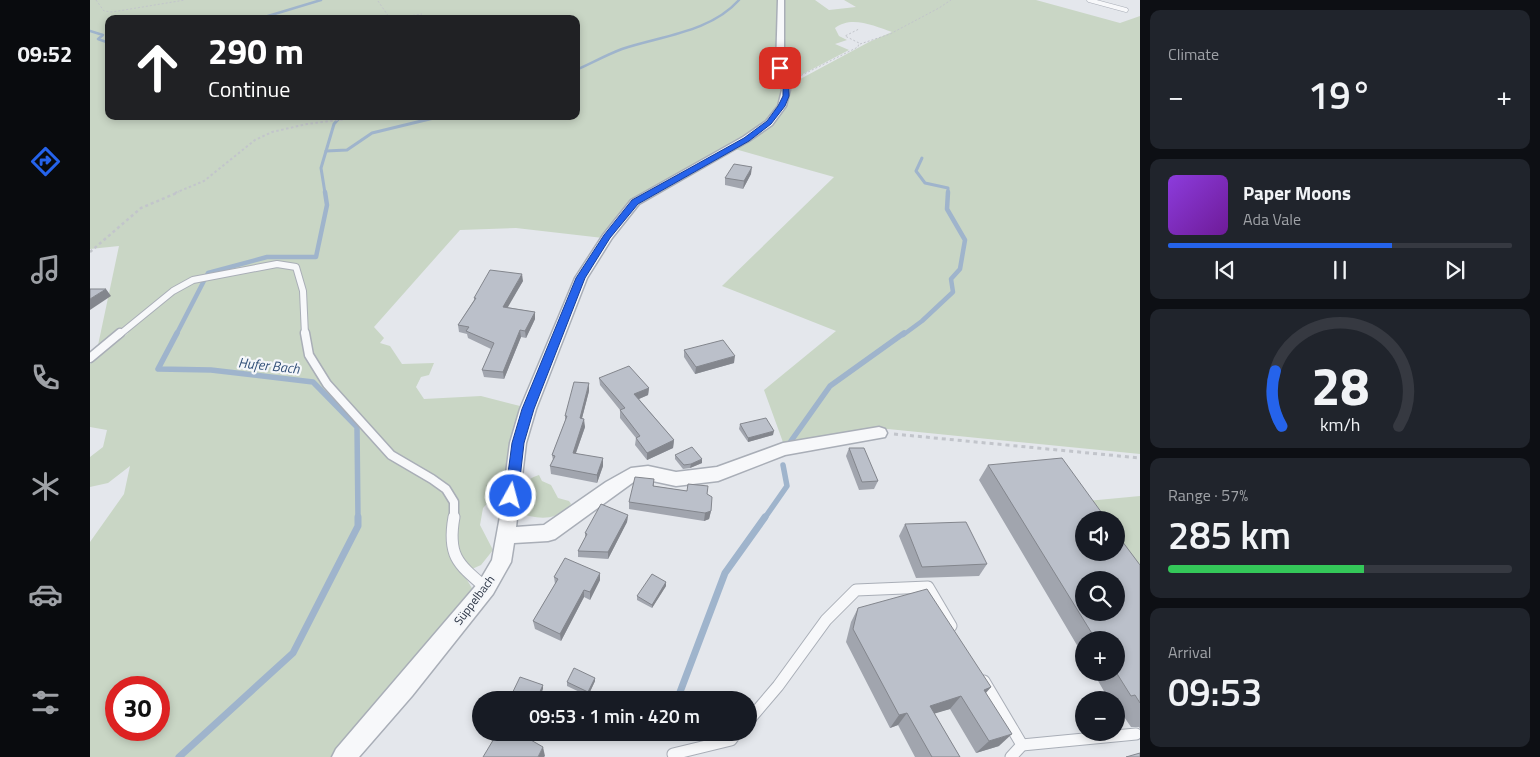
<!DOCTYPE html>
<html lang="en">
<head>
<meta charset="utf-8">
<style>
  :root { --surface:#171b24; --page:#20242c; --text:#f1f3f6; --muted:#9ea1a6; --line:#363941; --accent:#2563eb }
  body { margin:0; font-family:"Titillium Web",sans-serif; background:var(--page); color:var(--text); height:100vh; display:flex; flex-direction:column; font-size:19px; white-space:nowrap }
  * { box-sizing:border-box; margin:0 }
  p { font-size:16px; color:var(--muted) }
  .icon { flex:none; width:28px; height:28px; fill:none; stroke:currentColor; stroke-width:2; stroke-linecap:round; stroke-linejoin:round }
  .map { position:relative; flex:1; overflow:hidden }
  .drawer { display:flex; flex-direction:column; gap:10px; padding:10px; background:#0d0f14; width:400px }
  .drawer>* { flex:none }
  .banner { position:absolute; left:15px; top:15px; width:475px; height:105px; border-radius:10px; box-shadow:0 2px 8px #0003; background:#202124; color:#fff; overflow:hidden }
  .tools { position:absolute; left:985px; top:511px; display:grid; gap:10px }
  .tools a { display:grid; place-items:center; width:50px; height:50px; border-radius:50%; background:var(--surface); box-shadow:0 2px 8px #0003; font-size:25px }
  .speed { position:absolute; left:15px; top:676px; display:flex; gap:10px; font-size:25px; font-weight:700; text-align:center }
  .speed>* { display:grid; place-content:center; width:65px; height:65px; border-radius:50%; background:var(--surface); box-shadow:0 2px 8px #0003; line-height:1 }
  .speed .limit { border:8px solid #d22; background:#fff; color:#111 }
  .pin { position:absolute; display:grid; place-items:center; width:42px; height:42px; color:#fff; margin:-21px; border-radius:10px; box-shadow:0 2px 8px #0006 }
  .me { position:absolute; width:55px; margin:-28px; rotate:7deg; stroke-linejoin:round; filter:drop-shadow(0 0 4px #0008) }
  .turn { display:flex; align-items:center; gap:18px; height:105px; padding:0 20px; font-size:22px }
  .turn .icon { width:65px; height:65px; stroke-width:2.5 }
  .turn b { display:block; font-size:35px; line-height:42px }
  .big { font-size:38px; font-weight:600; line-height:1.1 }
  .drawer .tile { flex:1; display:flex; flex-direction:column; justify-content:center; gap:8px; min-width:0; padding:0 18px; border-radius:10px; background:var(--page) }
  .drawer .dial { align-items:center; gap:0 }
  .dial svg { height:130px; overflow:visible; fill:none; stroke:var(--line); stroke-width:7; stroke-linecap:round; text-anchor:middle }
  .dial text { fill:var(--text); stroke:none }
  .song { display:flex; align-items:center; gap:15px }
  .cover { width:60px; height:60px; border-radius:8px; background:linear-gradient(135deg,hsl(270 70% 55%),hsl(280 70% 35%)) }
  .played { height:5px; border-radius:2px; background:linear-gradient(90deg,var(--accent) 65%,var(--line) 65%) }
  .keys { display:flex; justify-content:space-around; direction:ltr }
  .heat { display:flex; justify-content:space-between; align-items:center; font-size:28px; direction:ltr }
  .charge { height:8px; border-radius:4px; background:linear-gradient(90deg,#34c759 57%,var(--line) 0) }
  .trip { position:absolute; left:382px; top:691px; width:285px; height:50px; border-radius:25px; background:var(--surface); box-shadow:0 2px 8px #0003; font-weight:600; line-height:50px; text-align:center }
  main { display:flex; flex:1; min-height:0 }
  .dock { display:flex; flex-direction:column; width:90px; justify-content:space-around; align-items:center; background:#090b0e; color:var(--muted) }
  .dock .icon { width:35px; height:35px }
  .dock .on { color:var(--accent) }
  .dock b { font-size:22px; color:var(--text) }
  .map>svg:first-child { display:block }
  .green { fill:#c9d6c5; fill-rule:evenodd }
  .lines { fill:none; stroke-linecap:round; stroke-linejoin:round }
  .stream-far4 { stroke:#9fb4cc; stroke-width:2.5 }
  .stream-far3 { stroke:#9fb4cc; stroke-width:3 }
  .stream-far2 { stroke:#9fb4cc; stroke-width:4.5 }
  .stream-far1 { stroke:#9fb4cc; stroke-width:5.5 }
  .stream { stroke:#9fb4cc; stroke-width:7 }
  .lane-far3-casing { stroke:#a9aeb7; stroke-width:5 }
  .lane-far2-casing { stroke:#a9aeb7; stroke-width:8 }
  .lane-far1-casing { stroke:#a9aeb7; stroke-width:11 }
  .lane-casing { stroke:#a9aeb7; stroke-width:13 }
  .street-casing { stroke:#a9aeb7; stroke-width:3 }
  .path-far3 { stroke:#c2c5cb; stroke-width:1; stroke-dasharray:2 2; stroke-linecap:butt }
  .path-far2 { stroke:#c2c5cb; stroke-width:2; stroke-dasharray:2.5 2.5; stroke-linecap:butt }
  .path-far1 { stroke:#c2c5cb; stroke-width:2.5; stroke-dasharray:3 3; stroke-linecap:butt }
  .path { stroke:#c2c5cb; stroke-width:3; stroke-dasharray:4 4; stroke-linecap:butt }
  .lane-far3 { stroke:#f7f8fa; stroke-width:4 }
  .lane-far2 { stroke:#f7f8fa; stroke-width:6 }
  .lane-far1 { stroke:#f7f8fa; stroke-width:8 }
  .lane { stroke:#f7f8fa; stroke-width:11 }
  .street { fill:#f7f8fa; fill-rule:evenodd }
  .wall { fill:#a1a5ae }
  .shaded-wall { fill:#83868d }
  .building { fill:#bbc0ca; stroke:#83868d; fill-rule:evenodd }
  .route { fill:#2563eb; stroke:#184099 }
  .labels { text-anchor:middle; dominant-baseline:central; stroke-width:4.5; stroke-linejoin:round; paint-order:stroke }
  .street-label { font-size:12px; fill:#2b3445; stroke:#f4f6f9 }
  .water-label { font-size:14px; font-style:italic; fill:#34527a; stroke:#f4f6f9 }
</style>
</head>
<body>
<main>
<nav class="dock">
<b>09:52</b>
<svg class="icon on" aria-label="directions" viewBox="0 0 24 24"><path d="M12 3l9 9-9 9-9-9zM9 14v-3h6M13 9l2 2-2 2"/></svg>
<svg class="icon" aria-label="music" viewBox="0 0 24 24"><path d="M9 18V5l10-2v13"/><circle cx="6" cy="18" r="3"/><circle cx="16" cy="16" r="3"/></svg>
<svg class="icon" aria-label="phone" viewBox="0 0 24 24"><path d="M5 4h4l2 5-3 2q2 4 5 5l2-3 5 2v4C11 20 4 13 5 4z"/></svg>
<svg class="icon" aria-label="climate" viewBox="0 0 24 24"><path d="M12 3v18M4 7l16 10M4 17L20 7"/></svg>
<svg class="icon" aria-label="car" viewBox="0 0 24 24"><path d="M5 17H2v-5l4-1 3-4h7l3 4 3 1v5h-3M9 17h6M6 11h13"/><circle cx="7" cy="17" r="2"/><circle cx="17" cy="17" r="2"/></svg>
<svg class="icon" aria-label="filters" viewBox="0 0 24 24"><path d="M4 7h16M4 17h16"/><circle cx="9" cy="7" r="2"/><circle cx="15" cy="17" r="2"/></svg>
</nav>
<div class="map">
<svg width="1050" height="757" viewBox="0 0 1050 757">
  <rect width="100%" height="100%" fill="#e4e7ec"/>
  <g class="green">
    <path d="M0,0H688L687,68L693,89L688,105L682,115L654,137L543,201L513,238L426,228L370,230L284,327L294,338L290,343L300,346L312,364L344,363L339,375L331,377L326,387L334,399L391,396L430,406L413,487L393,508L390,525L403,550L391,565L373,573L383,590L272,724L241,757H0V542L34,494L40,466L18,483L0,487V457L13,447L17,430L0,427V364L38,333L34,328L7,350L29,246L0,249ZM19,19H486V116H19ZM26,688H69V730H26Z"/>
    <path d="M693,0H725L739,10L766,7L754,0H946L1030,23L1050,16V454L798,429L749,435L694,445L674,390L746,331L632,286L744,177L645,149L683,123L698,101L701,84L779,42L802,32C785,26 761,15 745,28L749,36L757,40L745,44L759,50L711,75L698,76L694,67Z"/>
    <path d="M449,475L452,481L461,485L468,498L479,501L481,504C467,522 447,519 428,513L429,484C437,482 441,477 449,475Z"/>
    <path d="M1050,496V574L1026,541V520H1011L997,501Z"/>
  </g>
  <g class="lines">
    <g class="stream-far4">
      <path d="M168,19L231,0"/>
      <path d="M0,31L13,35L8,39L19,43"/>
      <path d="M486,70C502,63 516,55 532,49C571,36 621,32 649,0"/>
    </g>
    <g class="stream-far3">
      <path d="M236,151L257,150L282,133L352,116"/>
      <path d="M832,158L826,171L835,183L858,188V193"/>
      <path d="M235,193L231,168L244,124L251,116"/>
    </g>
    <g class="stream-far2">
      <path d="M86,335L118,273L177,257H226L237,205L235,192"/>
      <path d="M813,335L832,321L863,292L861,279L870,269L875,240L857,209L858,192"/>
    </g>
    <g class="stream-far1">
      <path d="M87,333L68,369L121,370L223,382L267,427L268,519"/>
      <path d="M701,441L740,386L814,333"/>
      <path d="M674,519L697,486L693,465"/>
    </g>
    <g class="stream">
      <path d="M587,700L635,573L675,517"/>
      <path d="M89,757L203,653L268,526V517"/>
    </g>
    <g class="lane-far3-casing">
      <path id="lane-far3" d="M999,0L1036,10"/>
    </g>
    <g class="lane-far2-casing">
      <path id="lane-far2" d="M29,335L83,291L103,280L187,264L206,267L213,291L215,335"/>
    </g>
    <g class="lane-far1-casing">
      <g id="lane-far1">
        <path d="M215,333L219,355L237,384L301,455L342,479L356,489L364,502V519"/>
        <path d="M0,358L30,333"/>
      </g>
    </g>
    <g class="lane-casing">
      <g id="lane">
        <path d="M364,517C357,556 368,564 396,588"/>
        <path d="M894,681L932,745L1046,734"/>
        <path d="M659,720L688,686L736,620L766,590L838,587L861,626"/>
        <path d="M583,754L641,740L647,732"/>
        <path d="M921,757L932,745"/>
      </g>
    </g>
    <g class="street-casing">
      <path id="street" d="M688,0H694V68L700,90L696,106L682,125L659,141L549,204L522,238L497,278L446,409L436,443L426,527L454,525L516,482L541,468L558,466L586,472L627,467L693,443L789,427L795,429L797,433L795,437L695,455L628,481L586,486L558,480L545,481L465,539L458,541L424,543L421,562L403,594L322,696L269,757H242L246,749L389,582L402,560L411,511L420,443L430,409L485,278L513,235L541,200L653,137L676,121L688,106L692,90L686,68Z"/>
    </g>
    <g class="path-far3">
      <path d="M6,0L14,11L22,12L95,0"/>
      <path d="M288,1L299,17L306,19"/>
      <path d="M307,18L332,14"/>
      <path d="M770,44L800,34L849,8L861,0"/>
      <path d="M704,79L768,47L769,43L755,36L769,29"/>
    </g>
    <path class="path-far2" d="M85,193L114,181L165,140L182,132L217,124L279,116"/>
    <path class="path-far1" d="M0,252L51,208L89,192"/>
    <path class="path" d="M804,434L1050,458"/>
    <use href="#lane-far3" class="lane-far3"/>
    <use href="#lane-far2" class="lane-far2"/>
    <use href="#lane-far1" class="lane-far1"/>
    <use href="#lane" class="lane"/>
    <use href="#street" class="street"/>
  </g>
  <g class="wall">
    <path d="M661,174L653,189L635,185V178Z"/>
    <path d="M433,281L417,307L445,312V319L436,338L431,337L414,379L394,377L392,370L401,349L378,338L377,334L369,332L368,325L384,300V298Z"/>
    <path d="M594,350L644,363L605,374L594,357Z"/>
    <path d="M509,378L559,388L558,395L549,399L584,440L583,448L557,460L545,445L546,438L530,418V410L510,385Z"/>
    <path d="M499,391L492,418L495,427L486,453L513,466L507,483L461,474L460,466L463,460L462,455L475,421V416Z"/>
    <path d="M650,424L683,435L658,442L649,429Z"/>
    <path d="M759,448L788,481L784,489L769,490L756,456Z"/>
    <path d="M585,455L612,463L600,468L593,469L585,459Z"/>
    <path d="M898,465L1050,565V729L1049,727H1041L1028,708H1026V700H1019L1003,672H1026V640H994V657L889,480Z"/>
    <path d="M564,479V486L617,494L621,511L619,519L614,521L539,509V502Z"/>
    <path d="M538,515L537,522L518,559L488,557V551L495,538V533Z"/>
    <path d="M815,524L897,564L889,576L826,578L809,536Z"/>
    <path d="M464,577L510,580L500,600L494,597L471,641L445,629L443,621L465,584Z"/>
    <path d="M576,586L562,608L547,600V596Z"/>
    <path d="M768,608L901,687L896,693L909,746L886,753L860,709L844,713L870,757H825L808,725L800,728L756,642L761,622Z"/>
    <path d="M505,678V681L498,696L477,686V682Z"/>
  </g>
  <g class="shaded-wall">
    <path d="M662,167L661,174L653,189L654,181Z"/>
    <path d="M432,274L433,281L414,314L413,307Z"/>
    <path d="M16,289L21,296L0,310V299Z"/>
    <path d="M445,312V319L436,338L435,331Z"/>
    <path d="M430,330L431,337L414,379L413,372Z"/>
    <path d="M645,356L644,363L605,374L606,367Z"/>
    <path d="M499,383V391L490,426V418Z"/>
    <path d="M559,388L558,395L544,401V394Z"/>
    <path d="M494,419L495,427L483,461V453Z"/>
    <path d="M684,431L683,435L658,442V438Z"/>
    <path d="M584,440L583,448L557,460V453Z"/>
    <path d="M513,458V466L507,483V475Z"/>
    <path d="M612,459V463L600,468L601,464Z"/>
    <path d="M621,511L619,519L614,521L615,513Z"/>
    <path d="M538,515L537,522L518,559V552Z"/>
    <path d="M510,573V580L500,600V592Z"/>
    <path d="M576,582V586L562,608V605Z"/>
    <path d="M494,590V597L471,641L470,634Z"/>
    <path d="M505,678V681L498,696V692Z"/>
    <path d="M453,685V689L449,700H446Z"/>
    <path d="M901,687L889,700L894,690Z"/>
    <path d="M871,696L860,709L830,718L840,706Z"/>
    <path d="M817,713L808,725L800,728L809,715Z"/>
    <path d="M922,734L909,746L886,753L899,741Z"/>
    <path d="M453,747L455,756L454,757H448Z"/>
  </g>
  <g class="building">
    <path d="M644,164L662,167L654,181L635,178Z"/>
    <path d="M400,270L432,274L413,307L445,312L435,331L430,330L413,372L392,370L404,343L376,331L379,327L368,325L386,298H384Z"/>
    <path d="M0,289H16L0,299Z"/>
    <path d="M633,340L645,356L606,367L594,350Z"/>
    <path d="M539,366L559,388L544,394L584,440L557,453L546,438L550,436L530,410L535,408L509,378Z"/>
    <path d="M484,382L499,383L490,418L494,419L483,453L513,458L507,475L460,466L465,456L462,455L477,416H475Z"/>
    <path d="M676,418L684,431L658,438L650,424Z"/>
    <path d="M602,447L612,459L601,464L594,465L585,455Z"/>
    <path d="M759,448H774L788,481L772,482Z"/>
    <path d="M972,458L1017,520H994V552H1026V533L1050,565V703L1045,695L1041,696L1026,672V640H1006L898,465ZM994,580H1026V612H994Z"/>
    <path d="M545,477L564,479L563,486L597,491L598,484L618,486L617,494L622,497L621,511L615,513L539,502Z"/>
    <path d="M511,504L538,515L518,552L488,551L497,534L495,533Z"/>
    <path d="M876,522L897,564L832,567L815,524Z"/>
    <path d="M475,558L510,573L500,592L494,590L470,634L443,621L468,579L464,577Z"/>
    <path d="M562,574L576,582L562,605L547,596Z"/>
    <path d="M837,589L901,687L894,690L922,734L899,741L871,696L840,706L870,757H842L817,713L809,715L763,629L768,608Z"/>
    <path d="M484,668L505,678L498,692L477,682Z"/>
    <path d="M430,677L453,685L446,700H419Z"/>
    <path d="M408,732H427L453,747L448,757H393Z"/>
    <path d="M1050,753V757H1036Z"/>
  </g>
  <path class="route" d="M688,66L693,68L699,87V96L695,106L681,124L659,141L548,204L520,238L495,278L444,409L434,443L428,496L426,500L421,501L417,500L415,496L422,443L432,409L486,278L514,235L542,200L654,138L677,121L688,106L693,96V87Z"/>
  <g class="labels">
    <g class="street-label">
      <text transform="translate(384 600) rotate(-53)">Süppelbach</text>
    </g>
    <g class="water-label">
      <text transform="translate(179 365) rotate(6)">Hufer Bach</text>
    </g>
  </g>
</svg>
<div class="tools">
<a><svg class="icon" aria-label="sound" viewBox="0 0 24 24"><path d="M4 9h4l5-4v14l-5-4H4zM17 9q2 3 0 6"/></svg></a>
<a><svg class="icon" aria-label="search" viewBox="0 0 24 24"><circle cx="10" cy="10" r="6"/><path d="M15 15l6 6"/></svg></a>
<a>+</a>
<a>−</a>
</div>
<div class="speed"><div class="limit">30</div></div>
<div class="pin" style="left:690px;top:68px;background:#d93025"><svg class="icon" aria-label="arrive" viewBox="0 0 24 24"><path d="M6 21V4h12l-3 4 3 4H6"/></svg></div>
<svg class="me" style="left:421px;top:496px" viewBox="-20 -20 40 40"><circle r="17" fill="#2563eb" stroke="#fff" stroke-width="3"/><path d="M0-11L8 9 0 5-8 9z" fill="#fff"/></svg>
<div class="trip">09:53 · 1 min · 420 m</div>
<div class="banner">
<div class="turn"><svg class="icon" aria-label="ahead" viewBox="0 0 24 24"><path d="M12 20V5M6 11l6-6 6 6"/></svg><div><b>290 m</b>Continue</div></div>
</div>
</div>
<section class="drawer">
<div class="tile"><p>Climate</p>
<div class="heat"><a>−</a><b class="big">19°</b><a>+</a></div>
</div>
<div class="tile">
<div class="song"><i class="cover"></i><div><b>Paper Moons</b><p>Ada Vale</p></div></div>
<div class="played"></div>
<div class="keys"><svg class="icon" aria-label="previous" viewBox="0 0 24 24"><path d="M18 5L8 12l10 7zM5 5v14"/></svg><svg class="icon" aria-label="pause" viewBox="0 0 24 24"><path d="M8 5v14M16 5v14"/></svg><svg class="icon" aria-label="next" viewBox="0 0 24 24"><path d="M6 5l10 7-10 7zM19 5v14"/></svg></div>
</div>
<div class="tile dial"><svg viewBox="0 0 100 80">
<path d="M14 69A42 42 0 1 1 86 69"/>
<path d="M14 69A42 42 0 0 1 10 35" stroke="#2563eb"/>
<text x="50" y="56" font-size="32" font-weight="700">28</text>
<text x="50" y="72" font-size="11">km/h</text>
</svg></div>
<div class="tile"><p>Range · 57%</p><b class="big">285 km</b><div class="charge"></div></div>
<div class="tile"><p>Arrival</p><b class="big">09:53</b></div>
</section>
</main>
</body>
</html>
